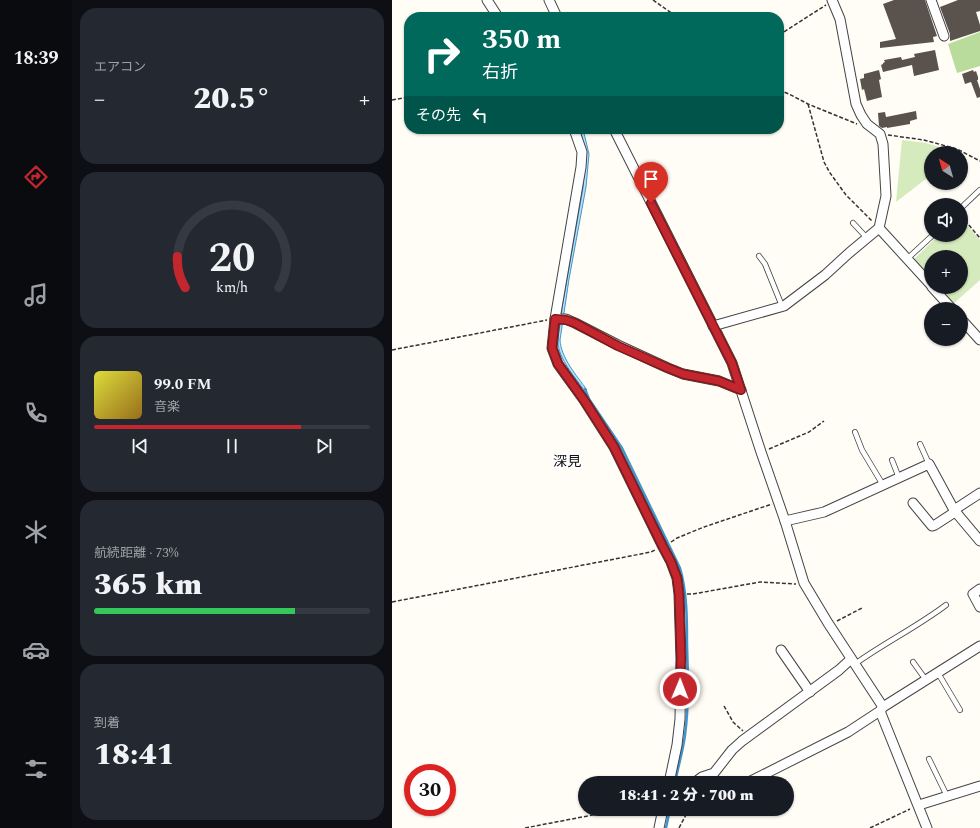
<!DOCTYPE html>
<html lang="ja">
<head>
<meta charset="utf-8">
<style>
  :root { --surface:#171b24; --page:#242831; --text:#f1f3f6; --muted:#9ea1a6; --line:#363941; --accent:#c4262e }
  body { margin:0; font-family:Spectral,"Noto Sans JP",serif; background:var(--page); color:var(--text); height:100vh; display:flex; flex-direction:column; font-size:15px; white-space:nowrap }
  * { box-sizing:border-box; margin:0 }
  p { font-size:13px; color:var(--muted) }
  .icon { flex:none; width:22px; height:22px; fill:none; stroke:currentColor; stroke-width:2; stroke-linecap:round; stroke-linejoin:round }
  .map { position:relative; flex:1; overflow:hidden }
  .sheet { display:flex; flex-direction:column; gap:8px; padding:8px; background:#0d0f14; width:320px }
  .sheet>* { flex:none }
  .banner { position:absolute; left:12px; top:12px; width:380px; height:122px; border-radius:16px; box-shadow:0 1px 3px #0004; background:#00695c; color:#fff; overflow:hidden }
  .needle { width:26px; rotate:323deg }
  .controls { position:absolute; left:532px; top:146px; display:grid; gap:8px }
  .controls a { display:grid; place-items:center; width:44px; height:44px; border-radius:50%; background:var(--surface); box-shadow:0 1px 3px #0004; font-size:20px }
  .speed { position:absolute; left:12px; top:764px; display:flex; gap:8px; font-size:20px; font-weight:700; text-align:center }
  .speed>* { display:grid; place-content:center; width:52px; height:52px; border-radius:50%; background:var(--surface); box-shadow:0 1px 3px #0004; line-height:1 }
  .speed .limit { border:6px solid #d22; background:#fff; color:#111 }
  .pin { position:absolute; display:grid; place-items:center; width:34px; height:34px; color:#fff; margin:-41px -17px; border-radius:50% 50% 50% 0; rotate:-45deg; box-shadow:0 0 4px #0007 }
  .pin .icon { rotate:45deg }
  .me { position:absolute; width:44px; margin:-22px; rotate:1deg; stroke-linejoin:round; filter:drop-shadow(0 0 3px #0008) }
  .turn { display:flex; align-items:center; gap:14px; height:84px; padding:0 12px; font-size:18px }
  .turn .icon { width:52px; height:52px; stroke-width:2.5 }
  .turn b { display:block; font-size:28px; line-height:34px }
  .then { display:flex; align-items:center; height:38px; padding:0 12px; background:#0003; gap:8px; font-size:15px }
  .big { font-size:30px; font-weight:800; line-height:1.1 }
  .sheet .card { flex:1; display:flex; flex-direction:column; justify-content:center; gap:6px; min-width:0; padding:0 14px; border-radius:16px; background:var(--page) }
  .sheet .dial { align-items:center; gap:0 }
  .dial svg { height:104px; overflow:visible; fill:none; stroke:var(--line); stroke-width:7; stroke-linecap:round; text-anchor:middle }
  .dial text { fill:var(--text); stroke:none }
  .song { display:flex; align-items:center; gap:12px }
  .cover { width:48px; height:48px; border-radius:6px; background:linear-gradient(135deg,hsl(60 70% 55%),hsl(40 70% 35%)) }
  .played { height:4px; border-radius:2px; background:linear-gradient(90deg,var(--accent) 75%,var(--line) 75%) }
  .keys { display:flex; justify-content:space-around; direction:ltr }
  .heat { display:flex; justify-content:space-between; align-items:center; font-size:22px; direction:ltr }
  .charge { height:6px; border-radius:3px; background:linear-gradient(90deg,#34c759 73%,var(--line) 0) }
  .trip { position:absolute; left:186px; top:776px; width:216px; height:40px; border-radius:20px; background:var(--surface); box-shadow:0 1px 3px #0004; font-weight:800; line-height:40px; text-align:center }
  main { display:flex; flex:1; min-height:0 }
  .dock { display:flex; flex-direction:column; width:72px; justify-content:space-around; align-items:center; background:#090b0e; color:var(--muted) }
  .dock .icon { width:28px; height:28px }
  .dock .on { color:var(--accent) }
  .dock b { font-size:18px; color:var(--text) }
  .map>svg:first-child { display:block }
  .green { fill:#d5ebbd }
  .forest { fill:#b9dc9c }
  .water { fill:#b9e0f7; stroke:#3f96cf }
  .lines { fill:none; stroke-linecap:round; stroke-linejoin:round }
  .stream { stroke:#3f96cf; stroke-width:2.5 }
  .building { fill:#5a524d }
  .service-casing { stroke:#444; stroke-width:6 }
  .minor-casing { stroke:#444; stroke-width:11 }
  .path { stroke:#333; stroke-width:1.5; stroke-dasharray:4 2; stroke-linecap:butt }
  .service { stroke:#fff; stroke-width:4.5 }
  .minor { stroke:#fff; stroke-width:9 }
  .route-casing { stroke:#7f191e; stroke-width:10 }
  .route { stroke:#c4262e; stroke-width:7 }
  .labels { text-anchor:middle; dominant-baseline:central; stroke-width:4; stroke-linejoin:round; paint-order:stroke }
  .quarter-label { font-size:14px; fill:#111; stroke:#fff }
</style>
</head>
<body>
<main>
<nav class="dock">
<b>18:39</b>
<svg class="icon on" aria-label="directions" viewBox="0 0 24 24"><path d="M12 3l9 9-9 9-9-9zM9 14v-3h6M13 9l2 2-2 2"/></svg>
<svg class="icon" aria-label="music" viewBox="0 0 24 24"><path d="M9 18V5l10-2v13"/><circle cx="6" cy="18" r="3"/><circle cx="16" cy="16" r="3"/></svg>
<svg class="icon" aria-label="phone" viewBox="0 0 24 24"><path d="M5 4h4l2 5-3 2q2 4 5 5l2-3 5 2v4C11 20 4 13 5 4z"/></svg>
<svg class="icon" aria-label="climate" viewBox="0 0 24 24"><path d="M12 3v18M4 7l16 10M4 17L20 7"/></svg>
<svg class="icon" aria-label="car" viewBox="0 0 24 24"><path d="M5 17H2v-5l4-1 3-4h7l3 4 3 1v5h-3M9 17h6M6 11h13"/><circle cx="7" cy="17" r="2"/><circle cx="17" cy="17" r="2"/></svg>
<svg class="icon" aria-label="filters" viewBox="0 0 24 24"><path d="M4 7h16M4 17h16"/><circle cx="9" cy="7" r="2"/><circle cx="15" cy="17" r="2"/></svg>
</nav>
<section class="sheet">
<div class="card"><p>エアコン</p>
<div class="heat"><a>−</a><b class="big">20.5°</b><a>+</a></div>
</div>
<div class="card dial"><svg viewBox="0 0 100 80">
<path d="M14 69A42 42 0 1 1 86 69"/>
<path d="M14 69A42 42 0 0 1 8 45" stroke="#c4262e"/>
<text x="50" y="56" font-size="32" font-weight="700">20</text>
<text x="50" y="72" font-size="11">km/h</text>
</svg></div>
<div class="card">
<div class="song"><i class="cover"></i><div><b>99.0 FM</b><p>音楽</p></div></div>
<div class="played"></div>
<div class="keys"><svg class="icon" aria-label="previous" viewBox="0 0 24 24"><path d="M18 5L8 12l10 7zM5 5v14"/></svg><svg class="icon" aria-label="pause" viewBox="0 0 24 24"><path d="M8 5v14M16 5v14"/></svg><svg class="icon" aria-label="next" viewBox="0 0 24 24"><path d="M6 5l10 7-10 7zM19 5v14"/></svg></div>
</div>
<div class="card"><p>航続距離 · 73%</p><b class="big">365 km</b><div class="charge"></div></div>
<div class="card"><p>到着</p><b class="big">18:41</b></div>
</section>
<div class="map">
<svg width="588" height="828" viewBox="0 0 588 828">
  <rect width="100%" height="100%" fill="#fffdf5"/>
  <g class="green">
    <path d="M510,140L534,143L567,153H539V175L504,202Z"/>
    <path d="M569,218L588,240V280L561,304L546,287H569V257H539V278L522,259L547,235H569Z"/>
  </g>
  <path class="forest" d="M588,32V66L565,73L556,44Z"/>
  <path class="water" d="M188,129H191L197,154L194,187L177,279L168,340C169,358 185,376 195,390L193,391C184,379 166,358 166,342C166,331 170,319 170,308L191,188L194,153Z"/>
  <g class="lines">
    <g class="stream">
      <path d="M193,389L197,399L230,448L288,568C295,592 295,619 295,644C296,674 297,705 293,735C291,751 286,767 283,783"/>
      <path d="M274,828L278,809"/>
    </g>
  </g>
  <g class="building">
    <path d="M502,0H533L545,36L541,37L542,42L488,48V42L504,39L491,4Z"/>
    <path d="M566,0H588V11L584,12L588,25V31L558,41V34L548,7Z"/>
    <path d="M543,50L547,70L522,76L520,65L491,72L489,65L491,64V63L493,62L492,60L509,57L510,60L523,57L522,54Z"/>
    <path d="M487,70L489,79L487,80L490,97L475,101L472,89L470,90L468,79L472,78V74Z"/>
    <path d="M581,70L582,72L584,71L586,77V80H585L588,89V97L585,98L579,82L573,84L570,74Z"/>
    <path d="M524,111L525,119L518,121V124L495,128V127L490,128L487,126L486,113L493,112L494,117Z"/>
  </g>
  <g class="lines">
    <g class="service-casing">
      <g id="service">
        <path d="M569,208L588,190"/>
        <path d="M461,223L475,238"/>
        <path d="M367,256L373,264L390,306"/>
        <path d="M515,259L541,235"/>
        <path d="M463,432L470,450L491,485"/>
        <path d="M528,444L537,464"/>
        <path d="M500,460L507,478"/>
        <path d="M521,662L534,680"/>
        <path d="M463,664C492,643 525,627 554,605"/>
        <path d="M546,673L568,710"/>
        <path d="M537,759L555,796"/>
      </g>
    </g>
    <g class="minor-casing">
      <g id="minor">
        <path d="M95,0L106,17"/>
        <path d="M157,0L165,17"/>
        <path d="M539,0L552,36"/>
        <path d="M182,129L190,152L189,167L163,319L160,348L166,364L192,400L222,447L271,547L279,562L285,578L287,594L289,659L288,719L285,745L277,783"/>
        <path d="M222,129L340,363L369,452L393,521L412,583L436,623L491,707"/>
        <path d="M487,228L539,285"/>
        <path d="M540,287L560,309"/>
        <path d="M163,319H174L183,323L226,345L276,368L291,374L327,381L349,390"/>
        <path d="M569,319L588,340"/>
        <path d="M321,326L392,306L433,275L457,253L487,228L494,196L491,144L488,134L475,124L469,115L464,104L448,19L440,0"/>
        <path d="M521,503L540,526L543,525L563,512"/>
        <path d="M562,510L588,493"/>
        <path d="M393,521L432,512L537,464L562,510L588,541"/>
        <path d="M588,589L581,594L588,607"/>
        <path d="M389,650L418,692"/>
        <path d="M488,711L535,828"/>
        <path d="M306,783V780L310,777L322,773L340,750L350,741L447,670L459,659"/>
        <path d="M355,783L456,732L488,711L491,707L588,646"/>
        <path d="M527,805L588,786"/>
        <path d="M267,828L271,809"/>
      </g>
    </g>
    <g class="path">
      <path d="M261,0L285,17"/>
      <path d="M387,35L434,5"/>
      <path d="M387,90L397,94L416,104L465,124"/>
      <path d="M0,100L17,97"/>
      <path d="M416,104L432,162L438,173L454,195L480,221"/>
      <path d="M496,135L532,140L565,149L588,161"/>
      <path d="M569,216L588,238"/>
      <path d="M0,350L155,320"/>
      <path d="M377,449L417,432L432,421"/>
      <path d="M279,542L285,538L312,527L380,504"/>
      <path d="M295,594H301L368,582L404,584"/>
      <path d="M0,602L259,552L263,550"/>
      <path d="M445,621L470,608"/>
      <path d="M332,706L341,722L351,731"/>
      <path d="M133,828L232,809"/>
      <path d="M287,828L297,809"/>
      <path d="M478,828L518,809"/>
    </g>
    <use href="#service" class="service"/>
    <use href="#minor" class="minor"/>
  </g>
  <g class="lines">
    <g class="route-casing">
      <path id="route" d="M259,203L340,363L349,390L327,381L291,374L276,368L226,346L183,323L174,320L163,319L160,348L166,364L192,400L222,447L271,547L279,562L285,578L287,594L289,659L288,689"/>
    </g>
    <use href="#route" class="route"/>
  </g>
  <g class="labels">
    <g class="quarter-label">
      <text x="175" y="461">深見</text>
    </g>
  </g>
</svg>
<div class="controls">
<a><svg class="needle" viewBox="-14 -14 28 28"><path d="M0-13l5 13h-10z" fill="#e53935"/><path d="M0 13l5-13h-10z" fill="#9ea1a6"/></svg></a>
<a><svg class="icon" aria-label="sound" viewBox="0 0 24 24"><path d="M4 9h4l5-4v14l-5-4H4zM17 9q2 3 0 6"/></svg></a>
<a>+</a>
<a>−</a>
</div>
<div class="speed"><div class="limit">30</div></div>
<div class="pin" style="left:259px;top:203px;background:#d93025"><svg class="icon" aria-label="arrive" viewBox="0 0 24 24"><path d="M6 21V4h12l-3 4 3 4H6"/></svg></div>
<svg class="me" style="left:288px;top:689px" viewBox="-20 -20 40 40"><circle r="17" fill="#c4262e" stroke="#fff" stroke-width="3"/><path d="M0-11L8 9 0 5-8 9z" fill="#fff"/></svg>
<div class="trip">18:41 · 2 分 · 700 m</div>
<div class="banner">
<div class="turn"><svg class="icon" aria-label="right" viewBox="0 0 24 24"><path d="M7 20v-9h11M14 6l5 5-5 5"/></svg><div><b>350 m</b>右折</div></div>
<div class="then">その先<svg class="icon" aria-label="left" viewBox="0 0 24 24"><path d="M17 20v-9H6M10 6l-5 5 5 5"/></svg></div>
</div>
</div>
</main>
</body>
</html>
